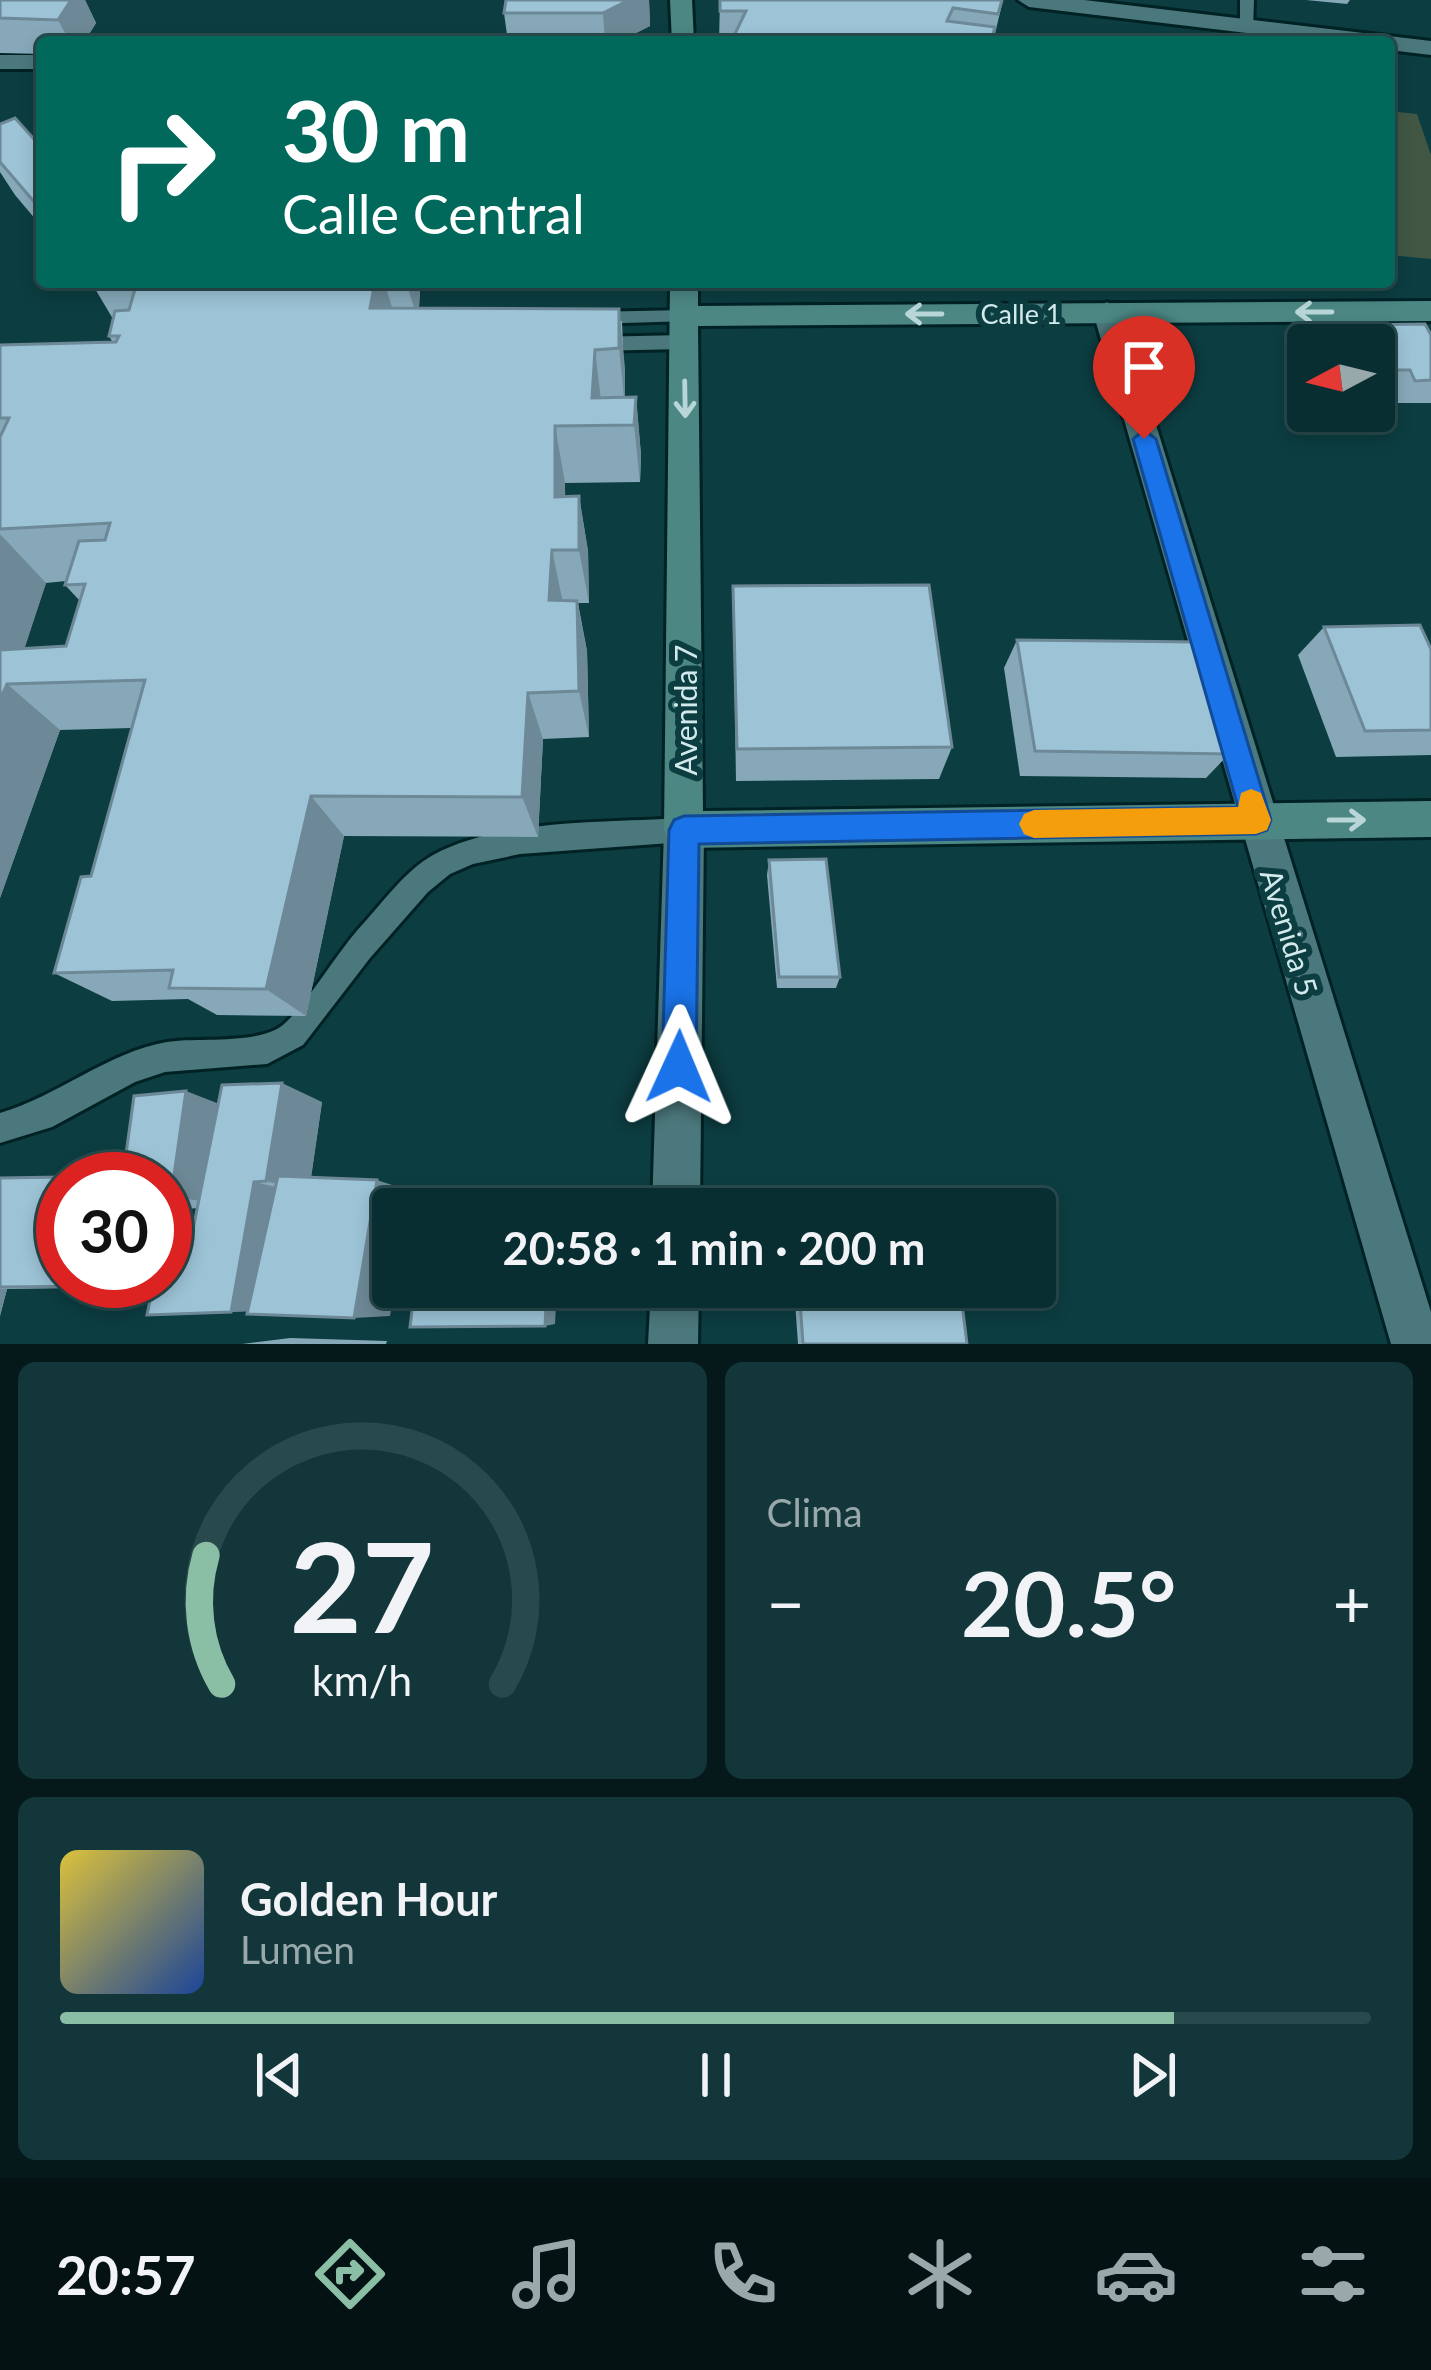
<!DOCTYPE html>
<html lang="es">
<head>
<meta charset="utf-8">
<style>
  :root { --surface:#092e31; --page:#123639; --text:#f1f3f6; --muted:#99a8ab; --line:#294a4d; --accent:#8abfa5 }
  body { margin:0; font-family:Lato,sans-serif; background:var(--page); color:var(--text); height:100vh; display:flex; flex-direction:column; font-size:45px; white-space:nowrap }
  * { box-sizing:border-box; margin:0 }
  p { font-size:39px; color:var(--muted) }
  .icon { flex:none; width:66px; height:66px; fill:none; stroke:currentColor; stroke-width:2; stroke-linecap:round; stroke-linejoin:round }
  .map { position:relative; height:1344px; overflow:hidden }
  .side { display:flex; flex-direction:column; gap:18px; padding:18px; background:#05191b; flex:1 }
  .side>* { flex:none }
  .banner { position:absolute; left:36px; top:36px; width:1359px; height:252px; border-radius:12px; box-shadow:0 6px 18px #0003,0 0 0 3px var(--line); background:#00695c; color:#fff; overflow:hidden }
  .needle { width:78px; rotate:263deg }
  .controls { position:absolute; left:1287px; top:324px; display:grid; gap:24px }
  .controls a { display:grid; place-items:center; width:108px; height:108px; border-radius:12px; background:var(--surface); box-shadow:0 6px 18px #0003,0 0 0 3px var(--line); font-size:60px }
  .speed { position:absolute; left:36px; top:1152px; display:flex; gap:24px; font-size:60px; font-weight:700; text-align:center }
  .speed>* { display:grid; place-content:center; width:156px; height:156px; border-radius:50%; background:var(--surface); box-shadow:0 6px 18px #0003,0 0 0 3px var(--line); line-height:1 }
  .speed .limit { border:18px solid #d22; background:#fff; color:#111 }
  .pin { position:absolute; display:grid; place-items:center; width:102px; height:102px; color:#fff; margin:-123px -51px; border-radius:50% 50% 50% 0; rotate:-45deg; box-shadow:0 0 12px #0007 }
  .pin .icon { rotate:45deg }
  .me { position:absolute; width:132px; margin:-66px; rotate:1deg; stroke-linejoin:round; filter:drop-shadow(0 0 9px #0008) }
  .turn { display:flex; align-items:center; gap:42px; height:252px; padding:0 48px; font-size:54px }
  .turn .icon { width:156px; height:156px; stroke-width:2.5 }
  .turn b { display:block; font-size:84px; line-height:102px }
  .big { font-size:90px; font-weight:700; line-height:1.1 }
  .side .card { flex:1; display:flex; flex-direction:column; justify-content:center; gap:18px; min-width:0; padding:0 42px; border-radius:18px; background:var(--page) }
  .side .dial { align-items:center; gap:0 }
  .dial svg { height:312px; overflow:visible; fill:none; stroke:var(--line); stroke-width:7; stroke-linecap:round; text-anchor:middle }
  .dial text { fill:var(--text); stroke:none }
  .song { display:flex; align-items:center; gap:36px }
  .cover { width:144px; height:144px; border-radius:18px; background:linear-gradient(135deg,hsl(50 70% 55%),hsl(220 70% 35%)) }
  .played { height:12px; border-radius:6px; background:linear-gradient(90deg,var(--accent) 85%,var(--line) 85%) }
  .keys { display:flex; justify-content:space-around; direction:ltr }
  .heat { display:flex; justify-content:space-between; align-items:center; font-size:66px; direction:ltr }
  .side .tiles { flex:1; display:grid; gap:18px; grid-template-columns:1fr 1fr }
  .card:last-child { grid-column:span 2 }
  .trip { position:absolute; left:372px; top:1188px; width:684px; height:120px; border-radius:12px; background:var(--surface); box-shadow:0 6px 18px #0003,0 0 0 3px var(--line); font-weight:700; line-height:120px; text-align:center }
  .tab-bar { display:flex; height:192px; justify-content:space-around; align-items:center; background:#041214; color:var(--muted) }
  .tab-bar .icon { width:84px; height:84px }
  .tab-bar .current { color:var(--accent) }
  .tab-bar b { font-size:54px; color:var(--text) }
  .map>svg:first-child { display:block }
  .green { fill:#415744 }
  .lines { fill:none; stroke-linecap:round; stroke-linejoin:round }
  .lane-casing { stroke:#002225; stroke-width:6 }
  .street-casing { stroke:#002225; stroke-width:6 }
  .secondary-casing { stroke:#002225; stroke-width:6 }
  .lane { fill:#4b787c; fill-rule:evenodd }
  .street { fill:#4b787c; fill-rule:evenodd }
  .secondary { fill:#4c8784; fill-rule:evenodd }
  .wall { fill:#86a8b8; fill-rule:evenodd }
  .shaded-wall { fill:#6d8896 }
  .building { fill:#9cc3d6; stroke:#6d8896; stroke-width:3 }
  .oneway { stroke:#b8d6d7 }
  .route { fill:#1a73e8; stroke:#114b97; stroke-width:3 }
  .slow { fill:#f59e0b }
  .labels { text-anchor:middle; dominant-baseline:central; stroke-width:12; stroke-linejoin:round; paint-order:stroke }
  .far-street-label { font-size:27px; fill:#d3eaec; stroke:#0c3d41 }
  .street-label { font-size:30px; fill:#d3eaec; stroke:#0c3d41 }
</style>
</head>
<body>
<div class="map">
<svg width="1431" height="1344" viewBox="0 0 1431 1344">
  <rect width="100%" height="100%" fill="#0c3d41"/>
  <path class="green" d="M1389,111L1417,114L1431,155V259L1389,255Z"/>
  <g class="lines">
    <g class="lane-casing">
      <g id="lane">
        <path d="M1240,0H1254L1253,29L1240,26Z"/>
        <path d="M684,310L691,311V321L590,324L580,318L590,312Z"/>
        <path d="M684,335L694,342L684,349L592,351L582,344L592,337Z"/>
        <path d="M684,818L693,821L697,830L693,839L684,842L520,854L473,864L450,874L428,892L370,958L303,1045L267,1064L165,1072L135,1082L52,1127L0,1143V1113C58,1096 108,1052 167,1042C198,1037 258,1045 283,1025C308,1003 337,952 362,925C384,901 405,871 433,855C502,818 607,823 684,818Z"/>
      </g>
    </g>
    <g class="street-casing">
      <g id="street">
        <path d="M1018,0H1084L1431,41V55L1389,50V42H1322L1029,7Z"/>
        <rect x="0" y="55" width="42" height="14"/>
        <path d="M1107,302L1121,312L1431,1312V1344H1391L1093,312Z"/>
        <path d="M684,812L698,817L704,830L700,1209H652L664,830L670,817Z"/>
        <path d="M651,1287H699L698,1344H648Z"/>
      </g>
    </g>
    <g class="secondary-casing">
      <g id="secondary">
        <path d="M670,0H692L694,42H672Z"/>
        <path d="M670,282H698V306L1431,301V321L698,326L703,811L1431,801V837L684,848L670,843L664,830Z"/>
      </g>
    </g>
    <use href="#lane" class="lane"/>
    <use href="#street" class="street"/>
    <use href="#secondary" class="secondary"/>
  </g>
  <g class="wall">
    <path d="M0,0H85L96,23L84,42H42V54L0,53Z"/>
    <path d="M506,0H649L650,26L618,42H508L504,13Z"/>
    <path d="M720,0H1003L993,42H998H719Z"/>
    <path d="M1306,0H1350L1347,4Z"/>
    <path d="M0,124L42,148V227L15,195L0,172Z"/>
    <path d="M91,282H417L420,291L419,308L622,321L625,397H636L641,455L640,482L565,483V497L579,496L588,551L589,603H578L587,651L589,737L543,739L538,837L344,836L306,1016L217,1015L188,999L112,1001L54,973L91,876L132,728L60,730L0,898V345L113,343L109,336L113,319ZM66,581L65,585L80,601L66,646L24,648L46,583Z"/>
    <path d="M721,282H772V289L722,290Z"/>
    <path d="M782,282H858L856,290L782,288Z"/>
    <path d="M961,282H1073L976,285Z"/>
    <path d="M1354,325L1431,335V403H1398L1393,393H1374V345H1340Z"/>
    <path d="M733,586L952,747L939,779L736,781Z"/>
    <path d="M1324,627L1431,649V755L1336,757L1298,655Z"/>
    <path d="M1017,640L1229,754L1206,778L1020,776L1004,668Z"/>
    <path d="M769,860L840,977L836,988H777L767,875Z"/>
    <path d="M322,1102L311,1177L410,1191L407,1209H393L390,1316L248,1311L147,1315L153,1287L7,1289L0,1316V1178L123,1176L218,1104ZM63,1179H165V1281ZM198,1208L189,1249L169,1251L177,1210Z"/>
    <path d="M794,1287H960L967,1344H798Z"/>
    <path d="M290,1338L387,1341L386,1344H242Z"/>
  </g>
  <g class="shaded-wall">
    <path d="M71,0H85L96,23L84,42H70L58,20Z"/>
    <path d="M629,0H649L650,26L618,42H605L603,13Z"/>
    <path d="M374,282H384L398,326L370,308Z"/>
    <path d="M406,282H417L420,291L418,320Z"/>
    <path d="M619,309L625,368V407L619,348Z"/>
    <path d="M595,350L602,409L592,398Z"/>
    <path d="M636,397L641,455L640,482L634,425Z"/>
    <path d="M555,426L565,483L566,552L555,497Z"/>
    <path d="M579,496L588,551L589,603L579,550Z"/>
    <path d="M0,534L46,583L13,684H7L60,730L0,898Z"/>
    <path d="M552,550L563,603L549,600Z"/>
    <path d="M577,601L587,651L589,737L579,691Z"/>
    <path d="M528,693L543,739L538,837L522,797Z"/>
    <path d="M311,796L344,836L306,1016L266,989Z"/>
    <path d="M282,1083L322,1102L309,1192L266,1181Z"/>
    <path d="M186,1091L235,1110L223,1205L171,1196Z"/>
    <path d="M377,1180L410,1191L407,1209H393V1287H395L390,1316L354,1318Z"/>
    <path d="M254,1182L298,1192L280,1310L231,1312Z"/>
    <path d="M553,1197L562,1202L561,1209H552Z"/>
    <path d="M165,1208L177,1210L165,1276Z"/>
    <path d="M103,1281H164L163,1287L102,1286Z"/>
    <path d="M547,1287H557L555,1324L545,1326Z"/>
    <path d="M0,1289H7L0,1316Z"/>
  </g>
  <g class="building">
    <path d="M0,0H71L58,20L0,18Z"/>
    <path d="M506,0H629L603,13H504Z"/>
    <path d="M720,0H1002L998,14L953,8L947,21L995,27L991,41L998,42H731L746,11H720Z"/>
    <path d="M15,118L42,148V211L0,162V124Z"/>
    <path d="M137,282H375L370,308L619,309V348L595,350L592,398L636,397L634,425L555,426V497L579,496V550H552L549,600L577,601L579,691L528,693L522,797L311,796L266,989L169,988L173,970L54,973L81,877L91,876L145,680L7,684L0,700V650L66,646L85,584L65,585L79,541L105,540L110,523L0,529V437L9,418H0V345L116,342L119,336H109L115,311L129,310Z"/>
    <path d="M1425,324L1431,335V380L1415,381L1410,370H1378L1374,363V345H1365L1354,325Z"/>
    <path d="M929,585L952,747L737,749L733,586Z"/>
    <path d="M1420,625L1431,649V730L1365,731L1324,627Z"/>
    <path d="M1017,640L1199,642L1229,754L1035,751Z"/>
    <path d="M826,859L840,977H779L769,860Z"/>
    <path d="M282,1083L266,1181L254,1182L231,1312L147,1315L154,1281H165V1251L189,1249L222,1085Z"/>
    <path d="M186,1091L171,1196H165V1179H63V1281H103L102,1286L0,1287V1178L123,1176L134,1096Z"/>
    <path d="M278,1176L377,1180L354,1318L247,1314Z"/>
    <path d="M427,1197H553L552,1209H425Z"/>
    <path d="M950,1202V1209H794V1206Z"/>
    <path d="M415,1287H547L545,1326L410,1327Z"/>
    <path d="M799,1287H960L967,1344H803Z"/>
  </g>
  <defs><path id="oneway-shaft" d="M-6 0H5M1.5-3L5.5 0L1.5 3" fill="none" stroke-width="1.6" stroke-linecap="round" stroke-linejoin="round" transform="scale(3)"/></defs>
  <g class="oneway">
    <use href="#oneway-shaft" transform="translate(1314 312) rotate(180)"/>
    <use href="#oneway-shaft" transform="translate(924 314) rotate(180)"/>
    <use href="#oneway-shaft" transform="translate(685 399) rotate(89)"/>
    <use href="#oneway-shaft" transform="translate(1347 820)"/>
  </g>
  <path class="route" d="M1144,430L1156,439L1271,820L1267,830L1256,834L699,844L696,1067L691,1079L679,1084L667,1079L662,1067L669,830L674,820L684,816L1238,807L1133,439Z"/>
  <path class="slow" d="M1251,789L1261,793L1271,820L1267,830L1256,834L1034,838L1024,834L1019,824L1024,814L1034,810L1238,807L1241,793Z"/>
  <g class="labels">
    <g class="far-street-label">
      <text x="1021" y="313">Calle 1</text>
    </g>
    <g class="street-label">
      <text transform="translate(685 710) rotate(-90)">Avenida 7</text>
      <text transform="translate(1290 932) rotate(73)">Avenida 5</text>
    </g>
  </g>
</svg>
<div class="controls">
<a><svg class="needle" viewBox="-14 -14 28 28"><path d="M0-13l5 13h-10z" fill="#e53935"/><path d="M0 13l5-13h-10z" fill="#99a8ab"/></svg></a>
</div>
<div class="speed"><div class="limit">30</div></div>
<div class="pin" style="left:1144px;top:439px;background:#d93025"><svg class="icon" aria-label="arrive" viewBox="0 0 24 24"><path d="M6 21V4h12l-3 4 3 4H6"/></svg></div>
<svg class="me" style="left:679px;top:1067px" viewBox="-20 -20 40 40"><path d="M0-17L14 15 0 8-14 15z" fill="#1a73e8" stroke="#fff" stroke-width="4"/></svg>
<div class="trip">20:58 · 1 min · 200 m</div>
<div class="banner">
<div class="turn"><svg class="icon" aria-label="right" viewBox="0 0 24 24"><path d="M7 20v-9h11M14 6l5 5-5 5"/></svg><div><b>30 m</b>Calle Central</div></div>
</div>
</div>
<section class="side">
<div class="tiles">
<div class="card dial"><svg viewBox="0 0 100 80">
<path d="M14 69A42 42 0 1 1 86 69"/>
<path d="M14 69A42 42 0 0 1 10 36" stroke="#8abfa5"/>
<text x="50" y="56" font-size="32" font-weight="700">27</text>
<text x="50" y="72" font-size="11">km/h</text>
</svg></div>
<div class="card"><p>Clima</p>
<div class="heat"><a>−</a><b class="big">20.5°</b><a>+</a></div>
</div>
<div class="card">
<div class="song"><i class="cover"></i><div><b>Golden Hour</b><p>Lumen</p></div></div>
<div class="played"></div>
<div class="keys"><svg class="icon" aria-label="previous" viewBox="0 0 24 24"><path d="M18 5L8 12l10 7zM5 5v14"/></svg><svg class="icon" aria-label="pause" viewBox="0 0 24 24"><path d="M8 5v14M16 5v14"/></svg><svg class="icon" aria-label="next" viewBox="0 0 24 24"><path d="M6 5l10 7-10 7zM19 5v14"/></svg></div>
</div>
</div>
</section>
<nav class="tab-bar">
<b>20:57</b>
<svg class="icon current" aria-label="directions" viewBox="0 0 24 24"><path d="M12 3l9 9-9 9-9-9zM9 14v-3h6M13 9l2 2-2 2"/></svg>
<svg class="icon" aria-label="music" viewBox="0 0 24 24"><path d="M9 18V5l10-2v13"/><circle cx="6" cy="18" r="3"/><circle cx="16" cy="16" r="3"/></svg>
<svg class="icon" aria-label="phone" viewBox="0 0 24 24"><path d="M5 4h4l2 5-3 2q2 4 5 5l2-3 5 2v4C11 20 4 13 5 4z"/></svg>
<svg class="icon" aria-label="climate" viewBox="0 0 24 24"><path d="M12 3v18M4 7l16 10M4 17L20 7"/></svg>
<svg class="icon" aria-label="car" viewBox="0 0 24 24"><path d="M5 17H2v-5l4-1 3-4h7l3 4 3 1v5h-3M9 17h6M6 11h13"/><circle cx="7" cy="17" r="2"/><circle cx="17" cy="17" r="2"/></svg>
<svg class="icon" aria-label="filters" viewBox="0 0 24 24"><path d="M4 7h16M4 17h16"/><circle cx="9" cy="7" r="2"/><circle cx="15" cy="17" r="2"/></svg>
</nav>
</body>
</html>
